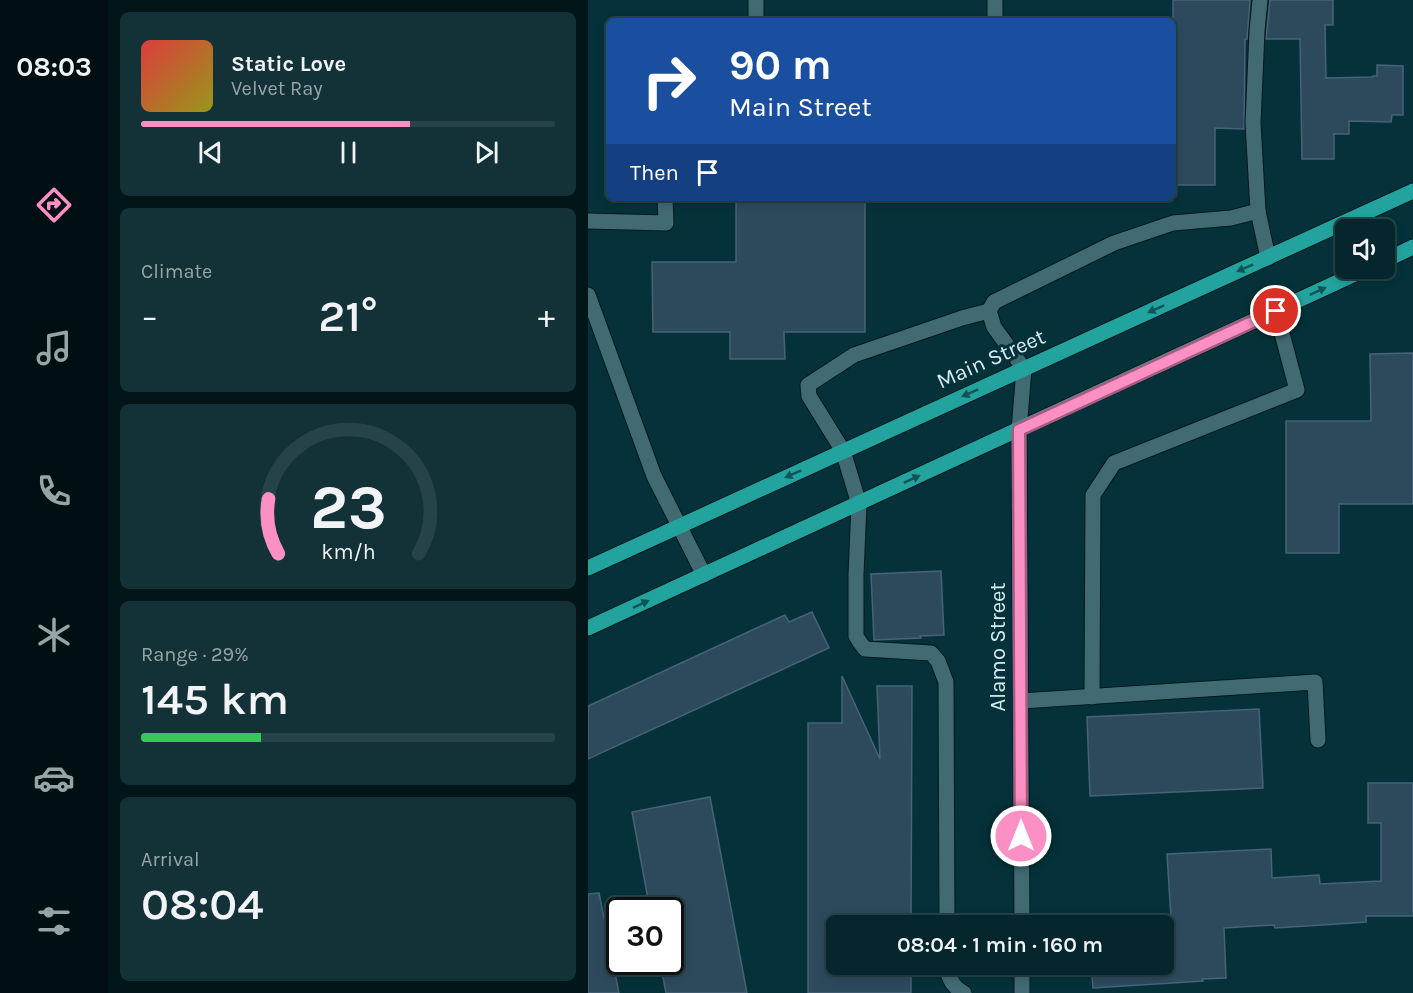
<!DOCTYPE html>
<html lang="en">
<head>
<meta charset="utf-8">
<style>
  :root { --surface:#04262c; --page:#123238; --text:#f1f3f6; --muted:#97a5a9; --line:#254348; --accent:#fc8fc3 }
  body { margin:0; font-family:Karla,sans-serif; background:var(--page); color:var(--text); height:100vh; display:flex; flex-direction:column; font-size:22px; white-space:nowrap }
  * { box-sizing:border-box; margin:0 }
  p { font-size:20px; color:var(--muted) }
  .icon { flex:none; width:33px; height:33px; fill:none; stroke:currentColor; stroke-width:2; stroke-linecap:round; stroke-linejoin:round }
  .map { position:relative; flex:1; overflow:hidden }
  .details { display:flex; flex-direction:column; gap:12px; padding:12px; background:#021518; width:480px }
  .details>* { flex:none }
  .hud { position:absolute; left:18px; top:18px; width:570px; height:183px; border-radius:9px; box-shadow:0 3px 9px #0003,0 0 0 2px var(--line); background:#1a4fa0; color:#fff; overflow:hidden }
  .tools { position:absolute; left:747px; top:219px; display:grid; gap:12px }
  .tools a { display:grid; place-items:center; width:60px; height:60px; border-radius:9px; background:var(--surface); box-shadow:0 3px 9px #0003,0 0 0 2px var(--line); font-size:30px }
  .speed { position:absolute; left:18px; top:897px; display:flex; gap:12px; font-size:30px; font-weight:700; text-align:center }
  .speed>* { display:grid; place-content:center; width:78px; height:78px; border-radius:50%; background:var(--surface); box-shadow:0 3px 9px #0003,0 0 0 2px var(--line); line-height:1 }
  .speed .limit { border:3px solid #111; border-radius:9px; background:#fff; color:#111 }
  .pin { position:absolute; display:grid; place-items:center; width:51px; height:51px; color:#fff; margin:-26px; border:3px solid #fff; border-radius:50%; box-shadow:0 2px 6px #0007 }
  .me { position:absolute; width:66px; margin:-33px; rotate:0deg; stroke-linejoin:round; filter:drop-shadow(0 0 4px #0008) }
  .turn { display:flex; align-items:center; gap:21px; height:126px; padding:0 24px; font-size:27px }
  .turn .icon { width:78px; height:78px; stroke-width:2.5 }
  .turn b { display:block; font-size:42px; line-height:51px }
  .then { display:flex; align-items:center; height:57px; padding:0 24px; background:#0003; gap:12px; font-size:22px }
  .big { font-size:45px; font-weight:600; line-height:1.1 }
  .details .tile { flex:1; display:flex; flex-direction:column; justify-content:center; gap:9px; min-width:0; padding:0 21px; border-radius:9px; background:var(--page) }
  .details .dial { align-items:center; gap:0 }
  .dial svg { height:156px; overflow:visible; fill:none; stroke:var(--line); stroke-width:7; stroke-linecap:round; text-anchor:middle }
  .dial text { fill:var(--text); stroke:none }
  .song { display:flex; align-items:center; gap:18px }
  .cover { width:72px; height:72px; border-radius:9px; background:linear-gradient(135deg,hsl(0 70% 55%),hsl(60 70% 35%)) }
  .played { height:6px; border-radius:3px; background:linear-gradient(90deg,var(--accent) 65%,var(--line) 65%) }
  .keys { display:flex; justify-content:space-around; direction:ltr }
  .heat { display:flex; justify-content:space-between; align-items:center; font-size:33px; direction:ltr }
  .charge { height:9px; border-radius:4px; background:linear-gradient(90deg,#34c759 29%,var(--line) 0) }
  .trip { position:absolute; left:238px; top:915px; width:348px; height:60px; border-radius:9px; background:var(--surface); box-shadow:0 3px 9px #0003,0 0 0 2px var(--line); font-weight:600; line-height:60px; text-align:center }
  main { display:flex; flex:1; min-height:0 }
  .menu { display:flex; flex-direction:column; width:108px; justify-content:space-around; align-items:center; background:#020f12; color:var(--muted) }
  .menu .icon { width:42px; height:42px }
  .menu .active { color:var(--accent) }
  .menu b { font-size:27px; color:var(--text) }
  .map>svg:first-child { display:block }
  .building { fill:#2d4a5d; stroke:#466378; stroke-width:1.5 }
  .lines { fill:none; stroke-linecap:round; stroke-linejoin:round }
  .minor-casing { stroke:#00191e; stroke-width:17 }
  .major-casing { stroke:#00191e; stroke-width:17 }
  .minor { stroke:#416a73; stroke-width:15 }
  .major { stroke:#23a39d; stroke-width:15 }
  .oneway { fill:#0e5458 }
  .route-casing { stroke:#a45d7f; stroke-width:15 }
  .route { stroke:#fc8fc3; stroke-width:10 }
  .labels { text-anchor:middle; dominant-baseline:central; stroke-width:6; stroke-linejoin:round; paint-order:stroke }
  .street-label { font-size:22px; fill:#d5eaef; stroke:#05323a }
</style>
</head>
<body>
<main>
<nav class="menu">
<b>08:03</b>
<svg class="icon active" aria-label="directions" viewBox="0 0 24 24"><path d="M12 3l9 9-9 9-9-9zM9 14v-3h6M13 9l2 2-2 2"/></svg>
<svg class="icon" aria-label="music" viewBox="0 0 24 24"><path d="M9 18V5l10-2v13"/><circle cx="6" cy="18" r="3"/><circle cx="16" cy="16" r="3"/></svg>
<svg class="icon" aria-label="phone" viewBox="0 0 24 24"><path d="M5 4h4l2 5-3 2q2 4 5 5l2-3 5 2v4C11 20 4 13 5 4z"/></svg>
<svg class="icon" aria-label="climate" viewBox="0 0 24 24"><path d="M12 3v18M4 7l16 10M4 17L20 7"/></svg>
<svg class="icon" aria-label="car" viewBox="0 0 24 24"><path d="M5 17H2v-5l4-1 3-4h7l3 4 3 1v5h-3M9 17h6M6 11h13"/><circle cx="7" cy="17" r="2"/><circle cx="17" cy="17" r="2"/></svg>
<svg class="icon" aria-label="filters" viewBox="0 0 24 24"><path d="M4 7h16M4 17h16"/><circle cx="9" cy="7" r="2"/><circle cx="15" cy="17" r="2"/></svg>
</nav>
<section class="details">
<div class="tile">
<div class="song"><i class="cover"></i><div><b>Static Love</b><p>Velvet Ray</p></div></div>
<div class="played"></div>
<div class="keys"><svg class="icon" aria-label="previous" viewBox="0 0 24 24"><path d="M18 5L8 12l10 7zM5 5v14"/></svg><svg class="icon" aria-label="pause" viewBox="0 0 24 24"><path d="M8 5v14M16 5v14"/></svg><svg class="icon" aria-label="next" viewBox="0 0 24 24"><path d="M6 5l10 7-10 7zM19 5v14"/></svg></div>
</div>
<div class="tile"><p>Climate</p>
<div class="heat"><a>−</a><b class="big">21°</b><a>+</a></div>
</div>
<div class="tile dial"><svg viewBox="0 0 100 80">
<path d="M14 69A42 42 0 1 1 86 69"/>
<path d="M14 69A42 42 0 0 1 9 41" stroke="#fc8fc3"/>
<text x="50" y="56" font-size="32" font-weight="700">23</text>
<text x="50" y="72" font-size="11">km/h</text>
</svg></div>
<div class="tile"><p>Range · 29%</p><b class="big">145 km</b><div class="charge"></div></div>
<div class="tile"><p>Arrival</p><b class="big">08:04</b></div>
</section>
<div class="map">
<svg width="825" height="993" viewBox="0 0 825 993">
  <rect width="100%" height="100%" fill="#05323a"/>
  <g class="building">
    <path d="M585,0H662L659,39L657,40L656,129L627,128V185H585Z"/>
    <path d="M682,0H745V25H737L738,78L785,77V76H789V65L815,66V115H804L803,122L761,121V134H746V159H714L712,39H678Z"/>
    <path d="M148,198H277V332H196L197,359H142V332H65L64,262H148Z"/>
    <path d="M825,353V504H751V553H698V421H783L782,354Z"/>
    <path d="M353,571L356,635L332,636L333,638L286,640L283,574Z"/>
    <path d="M224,612L241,648L0,759V706L197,615L201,622Z"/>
    <path d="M254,676L292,759L289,686H324L323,926H249V964H323V993H220V723H254Z"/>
    <path d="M671,709L675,788L502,796L499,717Z"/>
    <path d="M780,783H825V916H778V922L734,925L687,928L686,925L636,928L638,978L614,979L615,981L505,988L503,964H576V934H584L579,854L683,849L684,878L731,875L732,884L793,881V823H780Z"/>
    <path d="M122,797L159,993H78L72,962H82V910H62L44,812Z"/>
    <path d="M11,893L31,993H0V894Z"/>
  </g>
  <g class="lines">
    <g class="minor-casing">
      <g id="minor">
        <path d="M168,0V21"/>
        <path d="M407,0V21"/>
        <path d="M672,0L669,31L665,123L670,211L680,258"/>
        <path d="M0,221L78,223L77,198"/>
        <path d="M0,295L66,476L116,575"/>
        <path d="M504,697L505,495L526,463L709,390L688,311"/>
        <path d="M433,701L727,682L730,740"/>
        <path d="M359,926L358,682L350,661L343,653L277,649L271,641L268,636V575L271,504L255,451L221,396L220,385L266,355L374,318L401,311"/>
        <path d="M434,926L431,430L436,369L406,327L401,311L406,302L526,243L585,223L643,218L670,211"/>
        <path d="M359,964C359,977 365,987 376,993"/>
        <path d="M434,964V993"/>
      </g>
    </g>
    <g class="major-casing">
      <g id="major">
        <path d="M796,261L825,247"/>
        <path d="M0,568L825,191"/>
        <path d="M0,628L780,268"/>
      </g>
    </g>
    <use href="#minor" class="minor"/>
    <use href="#major" class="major"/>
  </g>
  <defs><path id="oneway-solid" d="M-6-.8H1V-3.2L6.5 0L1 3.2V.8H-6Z" transform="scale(1.5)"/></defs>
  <g class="oneway">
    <use href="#oneway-solid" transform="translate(657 268) rotate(156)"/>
    <use href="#oneway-solid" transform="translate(730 291) rotate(-25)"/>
    <use href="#oneway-solid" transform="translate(568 309) rotate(156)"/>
    <use href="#oneway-solid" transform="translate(382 393) rotate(156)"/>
    <use href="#oneway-solid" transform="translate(205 474) rotate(156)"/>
    <use href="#oneway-solid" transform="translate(324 479) rotate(-25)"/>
    <use href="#oneway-solid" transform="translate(53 604) rotate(-25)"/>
  </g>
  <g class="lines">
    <g class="route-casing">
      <path id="route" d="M433,836L431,430L688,311"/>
    </g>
    <use href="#route" class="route"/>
  </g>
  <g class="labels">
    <g class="street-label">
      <text transform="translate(403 359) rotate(-24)">Main Street</text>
      <text transform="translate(410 647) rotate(-90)">Alamo Street</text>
    </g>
  </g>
</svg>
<div class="tools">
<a><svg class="icon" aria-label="sound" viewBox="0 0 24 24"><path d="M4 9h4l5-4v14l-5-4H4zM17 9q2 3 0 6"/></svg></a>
</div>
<div class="speed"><div class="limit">30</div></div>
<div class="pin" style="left:688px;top:311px;background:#d93025"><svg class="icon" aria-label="arrive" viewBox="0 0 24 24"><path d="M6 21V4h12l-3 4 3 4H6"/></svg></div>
<svg class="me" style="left:433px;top:836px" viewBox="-20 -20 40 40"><circle r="17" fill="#fc8fc3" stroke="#fff" stroke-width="3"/><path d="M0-11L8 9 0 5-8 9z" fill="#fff"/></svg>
<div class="trip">08:04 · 1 min · 160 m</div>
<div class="hud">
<div class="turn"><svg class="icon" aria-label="right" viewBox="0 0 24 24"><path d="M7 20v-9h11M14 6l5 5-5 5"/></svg><div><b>90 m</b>Main Street</div></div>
<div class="then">Then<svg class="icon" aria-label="arrive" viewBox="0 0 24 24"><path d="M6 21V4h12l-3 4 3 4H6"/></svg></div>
</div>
</div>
</main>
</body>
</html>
